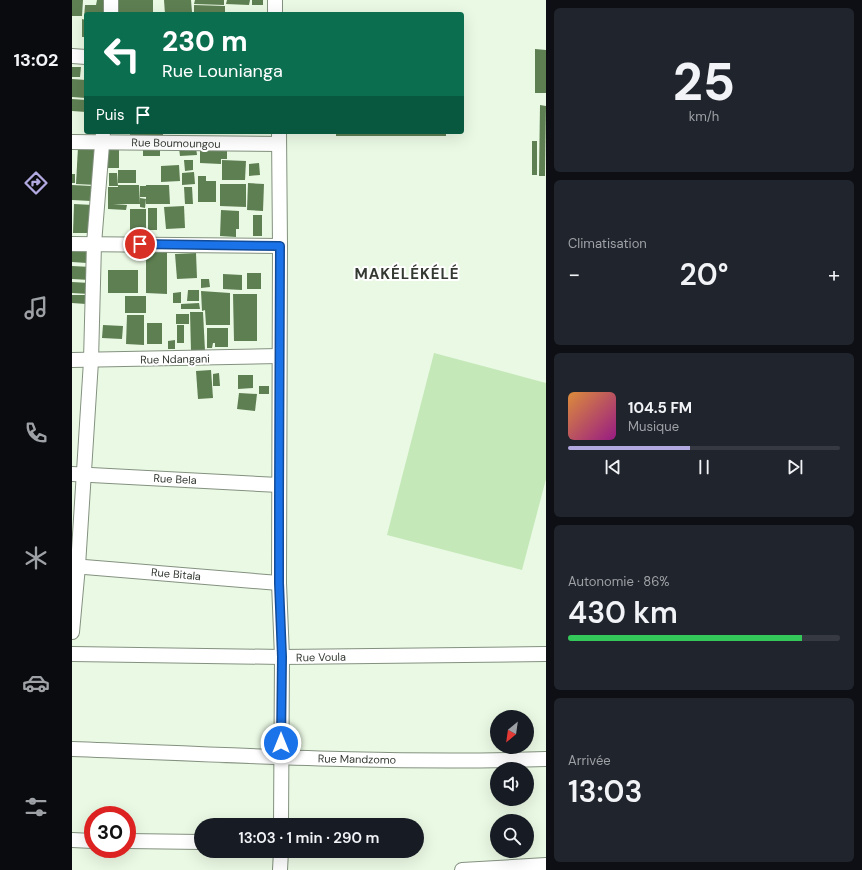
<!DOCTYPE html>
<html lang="fr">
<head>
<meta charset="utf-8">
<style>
  :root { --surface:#171b24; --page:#20242c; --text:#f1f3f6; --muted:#9ea1a6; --line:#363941; --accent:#b3a9e1 }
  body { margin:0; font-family:"DM Sans",sans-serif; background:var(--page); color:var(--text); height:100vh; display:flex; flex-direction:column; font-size:15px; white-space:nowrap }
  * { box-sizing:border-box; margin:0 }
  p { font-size:13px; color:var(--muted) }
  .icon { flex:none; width:22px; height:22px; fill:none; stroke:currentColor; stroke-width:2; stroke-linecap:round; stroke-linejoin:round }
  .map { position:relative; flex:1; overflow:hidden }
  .side { display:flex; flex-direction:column; gap:8px; padding:8px; background:#0d0f14; width:316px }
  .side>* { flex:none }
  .top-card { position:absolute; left:12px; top:12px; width:380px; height:122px; border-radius:4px; box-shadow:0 4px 16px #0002; background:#0b6e4f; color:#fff; overflow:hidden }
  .needle { width:26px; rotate:209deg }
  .tools { position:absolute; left:418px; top:710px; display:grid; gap:8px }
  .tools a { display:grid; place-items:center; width:44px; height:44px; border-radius:50%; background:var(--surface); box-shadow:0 4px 16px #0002; font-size:20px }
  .speed { position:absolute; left:12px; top:806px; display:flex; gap:8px; font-size:20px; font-weight:700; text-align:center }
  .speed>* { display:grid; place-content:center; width:52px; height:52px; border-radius:50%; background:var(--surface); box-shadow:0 4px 16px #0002; line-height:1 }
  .speed .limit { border:6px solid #d22; background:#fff; color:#111 }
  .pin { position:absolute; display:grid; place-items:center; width:34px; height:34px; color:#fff; margin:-17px; border:2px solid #fff; border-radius:50%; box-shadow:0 1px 4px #0007 }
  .me { position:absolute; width:44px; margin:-22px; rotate:0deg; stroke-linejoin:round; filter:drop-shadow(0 0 3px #0008) }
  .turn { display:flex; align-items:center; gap:14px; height:84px; padding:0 12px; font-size:18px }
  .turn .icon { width:52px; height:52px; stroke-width:2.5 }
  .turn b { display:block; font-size:28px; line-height:34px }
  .then { display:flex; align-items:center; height:38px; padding:0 12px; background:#0003; gap:8px; font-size:15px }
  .big { font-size:30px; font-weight:600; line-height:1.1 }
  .side .widget { flex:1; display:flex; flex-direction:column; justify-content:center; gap:6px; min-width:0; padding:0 14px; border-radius:6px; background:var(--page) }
  .side .dial { align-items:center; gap:0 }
  .dial b { font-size:52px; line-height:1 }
  .song { display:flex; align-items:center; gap:12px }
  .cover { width:48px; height:48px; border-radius:6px; background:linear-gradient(135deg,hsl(30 70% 55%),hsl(310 70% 35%)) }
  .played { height:4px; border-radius:2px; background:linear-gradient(90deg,var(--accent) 45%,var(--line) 45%) }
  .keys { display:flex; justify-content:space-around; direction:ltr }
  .heat { display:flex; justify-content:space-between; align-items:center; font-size:22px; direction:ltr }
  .charge { height:6px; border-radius:3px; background:linear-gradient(90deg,#34c759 86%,var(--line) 0) }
  .trip { position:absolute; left:122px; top:818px; width:230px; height:40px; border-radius:20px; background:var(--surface); box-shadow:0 4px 16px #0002; font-weight:600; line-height:40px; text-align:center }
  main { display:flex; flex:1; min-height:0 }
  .menu { display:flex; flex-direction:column; width:72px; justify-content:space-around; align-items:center; background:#090b0e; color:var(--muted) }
  .menu .icon { width:28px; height:28px }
  .menu .on { color:var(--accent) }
  .menu b { font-size:18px; color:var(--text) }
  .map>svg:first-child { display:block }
  .green { fill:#c4e8b8 }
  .building { fill:#5e7f52 }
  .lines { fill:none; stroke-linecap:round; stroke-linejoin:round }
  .street-casing { stroke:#83917f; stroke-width:16 }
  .street { stroke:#fff; stroke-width:14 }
  .route-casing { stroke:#114b97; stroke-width:10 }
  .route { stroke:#1a73e8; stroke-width:7 }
  .labels { text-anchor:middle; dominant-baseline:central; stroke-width:4; stroke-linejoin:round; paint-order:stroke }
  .street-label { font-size:11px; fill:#343a32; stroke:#fff }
  .district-label { font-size:15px; font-weight:bold; letter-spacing:1px; fill:#343a32; stroke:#fff }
</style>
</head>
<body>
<main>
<nav class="menu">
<b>13:02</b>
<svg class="icon on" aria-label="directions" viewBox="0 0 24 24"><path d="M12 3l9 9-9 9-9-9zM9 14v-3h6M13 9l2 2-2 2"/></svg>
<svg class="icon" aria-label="music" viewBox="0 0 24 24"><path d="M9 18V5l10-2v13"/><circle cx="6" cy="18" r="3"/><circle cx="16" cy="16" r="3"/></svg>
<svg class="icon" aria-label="phone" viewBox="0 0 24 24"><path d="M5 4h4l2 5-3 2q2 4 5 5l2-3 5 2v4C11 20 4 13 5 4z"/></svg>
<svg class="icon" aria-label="climate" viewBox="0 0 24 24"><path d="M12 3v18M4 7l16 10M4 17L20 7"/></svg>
<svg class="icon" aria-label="car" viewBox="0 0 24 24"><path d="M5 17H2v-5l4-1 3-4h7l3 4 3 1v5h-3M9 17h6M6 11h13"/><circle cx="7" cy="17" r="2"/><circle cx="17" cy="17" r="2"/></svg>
<svg class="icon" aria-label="filters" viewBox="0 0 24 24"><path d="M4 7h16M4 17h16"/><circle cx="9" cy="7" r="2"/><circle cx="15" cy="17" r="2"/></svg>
</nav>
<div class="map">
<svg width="474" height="870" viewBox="0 0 474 870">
  <rect width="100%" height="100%" fill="#eaf9e4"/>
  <path class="green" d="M362,353L474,383V479L450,570L315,535Z"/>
  <g class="building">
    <path d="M0,0H11L10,16H0Z"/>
    <path d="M25,0H35L34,14H14V18H12L13,5H24Z"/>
    <rect x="47" y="0" width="34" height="14"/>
    <path d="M92,0H119L120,12L93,14Z"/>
    <path d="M123,0H152V5L122,4Z"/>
    <path d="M155,0H178L177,5L154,4Z"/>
    <rect x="180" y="0" width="11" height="5"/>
    <path d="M122,5L153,6V13H122Z"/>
    <path d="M10,19L14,20V37H10Z"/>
    <path d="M463,49L474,50V93H463Z"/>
    <path d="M0,67H9L8,77H0Z"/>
    <path d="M0,79L14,80V98L0,97Z"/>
    <path d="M0,99L14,100V112L0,111Z"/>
    <path d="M468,105L474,106L473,176H467Z"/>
    <rect x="58" y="132" width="33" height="7"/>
    <rect x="113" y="132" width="12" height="1"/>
    <rect x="264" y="132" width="110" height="4"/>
    <rect x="460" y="141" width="5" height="34"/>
    <path d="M6,147L26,148L24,185L4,184Z"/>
    <rect x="71" y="147" width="17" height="9"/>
    <path d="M124,147L125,155L108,156L107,148Z"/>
    <rect x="36" y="149" width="11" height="19"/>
    <path d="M128,150L155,151V159H149V164L128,163Z"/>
    <path d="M112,160H121V170L113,171Z"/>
    <path d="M150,160L174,161L173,180H150Z"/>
    <path d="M187,163L188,175L177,176V164Z"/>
    <path d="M107,165L108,181L89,182V166Z"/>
    <rect x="46" y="170" width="18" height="13"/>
    <path d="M122,172L123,184L110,185V173Z"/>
    <path d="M37,173H45L46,186H37Z"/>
    <rect x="0" y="174" width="3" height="9"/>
    <path d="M126,176H134V181H144V202H126Z"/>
    <path d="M176,183L192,184L191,211L175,210Z"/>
    <path d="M148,184H174V207L148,206Z"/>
    <path d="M0,185L20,186L19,201L0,200Z"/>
    <path d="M46,185H67L68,204H41L55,205L54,210L36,209V187H46Z"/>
    <path d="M74,185H97L98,204H74V188V197H68V186H74Z"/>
    <path d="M112,187H120L121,204H113Z"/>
    <path d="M68,198L74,199L73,208L68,207Z"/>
    <path d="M2,204L21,205V233H1Z"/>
    <path d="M112,206L113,228L94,229L92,207Z"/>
    <rect x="76" y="208" width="9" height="22"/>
    <rect x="58" y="209" width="16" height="22"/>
    <path d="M149,210L167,211V229H164V237L148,236Z"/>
    <rect x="181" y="215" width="9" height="21"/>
    <path d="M0,249L15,250V263L0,262Z"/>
    <path d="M74,252H95V294L74,293Z"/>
    <path d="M124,253L125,278L105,279L103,254Z"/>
    <path d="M0,266L19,267L18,280L0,279Z"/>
    <rect x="36" y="270" width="30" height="23"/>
    <rect x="175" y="273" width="14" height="16"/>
    <path d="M151,274L170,275V290L151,289Z"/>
    <path d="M129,279H137L138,287L129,288Z"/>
    <path d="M0,282L18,283L17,294L0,293Z"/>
    <path d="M116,290H127V301H115Z"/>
    <path d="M129,291L158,293V325H134L133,310L130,311Z"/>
    <path d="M109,292V303H101V293Z"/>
    <path d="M161,294H185V341H162Z"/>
    <path d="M0,295H15L14,304L0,303Z"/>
    <rect x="53" y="296" width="21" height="17"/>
    <path d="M127,303L128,309H109V304Z"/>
    <path d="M118,312H131L133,351H119Z"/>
    <rect x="104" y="314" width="13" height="10"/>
    <path d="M55,315H72V345L54,344Z"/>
    <rect x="75" y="323" width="15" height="21"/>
    <path d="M31,325L51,326L50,339L30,338Z"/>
    <rect x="105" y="325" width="7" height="18"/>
    <path d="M135,328H156V347H143V343H141L140,348H135Z"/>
    <path d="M103,340V349H96V341Z"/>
    <path d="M139,370L141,398L126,399L124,371Z"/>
    <path d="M147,373L148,386H141V374Z"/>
    <path d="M166,375H181V388L166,389Z"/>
    <rect x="187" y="386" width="10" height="8"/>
    <path d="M167,393L185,394L183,411L165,409Z"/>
  </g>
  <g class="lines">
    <g class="street-casing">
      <g id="street">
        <path d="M39,14V0"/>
        <path d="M203,14V0"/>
        <path d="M0,56L14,57"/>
        <path d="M207,132L208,246L207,583L210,657L209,825"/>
        <path d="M0,142L207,144"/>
        <path d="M0,244L208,246"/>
        <path d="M0,360L207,356"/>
        <path d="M0,474L207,485"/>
        <path d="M0,566L207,583"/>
        <path d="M0,632L6,566L19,361L22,244L31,132"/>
        <path d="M0,654L210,657L474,654"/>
        <path d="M0,749C158,755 316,764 474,759"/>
        <path d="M0,840L21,841"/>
        <path d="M55,841L129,842"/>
        <path d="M208,870L209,851"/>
        <path d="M390,870L474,865"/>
      </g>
    </g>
    <use href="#street" class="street"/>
  </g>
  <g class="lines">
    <g class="route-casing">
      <path id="route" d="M68,244L208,246L207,499V583L210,657L209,743"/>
    </g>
    <use href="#route" class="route"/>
  </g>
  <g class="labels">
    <g class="street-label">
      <text transform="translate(104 143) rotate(1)">Rue Boumoungou</text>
      <text transform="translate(103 359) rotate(-1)">Rue Ndangani</text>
      <text transform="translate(103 479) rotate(3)">Rue Bela</text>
      <text transform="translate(104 574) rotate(5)">Rue Bitala</text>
      <text transform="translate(249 657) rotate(-1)">Rue Voula</text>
      <text transform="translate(285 759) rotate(1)">Rue Mandzomo</text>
    </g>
    <g class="district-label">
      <text x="335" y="274">MAKÉLÉKÉLÉ</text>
    </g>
  </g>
</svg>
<div class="tools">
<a><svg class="needle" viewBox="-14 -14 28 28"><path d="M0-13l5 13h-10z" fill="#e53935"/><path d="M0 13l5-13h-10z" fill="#9ea1a6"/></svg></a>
<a><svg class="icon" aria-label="sound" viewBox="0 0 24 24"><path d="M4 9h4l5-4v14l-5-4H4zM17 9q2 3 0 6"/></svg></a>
<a><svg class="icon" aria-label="search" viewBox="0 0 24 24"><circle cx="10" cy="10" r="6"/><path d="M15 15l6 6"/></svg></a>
</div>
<div class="speed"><div class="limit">30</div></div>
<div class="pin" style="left:68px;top:244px;background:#d93025"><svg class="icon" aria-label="arrive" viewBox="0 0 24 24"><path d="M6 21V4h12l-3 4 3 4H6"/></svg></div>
<svg class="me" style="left:209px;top:743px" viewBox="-20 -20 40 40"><circle r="17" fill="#1a73e8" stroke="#fff" stroke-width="3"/><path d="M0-11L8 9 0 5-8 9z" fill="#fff"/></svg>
<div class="trip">13:03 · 1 min · 290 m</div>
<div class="top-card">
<div class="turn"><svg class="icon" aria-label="left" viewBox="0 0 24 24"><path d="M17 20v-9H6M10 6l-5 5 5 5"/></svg><div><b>230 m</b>Rue Lounianga</div></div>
<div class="then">Puis<svg class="icon" aria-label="arrive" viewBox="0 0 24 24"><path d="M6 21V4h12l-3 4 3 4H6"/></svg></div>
</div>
</div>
<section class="side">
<div class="widget dial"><b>25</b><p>km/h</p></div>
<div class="widget"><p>Climatisation</p>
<div class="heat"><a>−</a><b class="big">20°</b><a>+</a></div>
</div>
<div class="widget">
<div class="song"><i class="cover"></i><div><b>104.5 FM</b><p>Musique</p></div></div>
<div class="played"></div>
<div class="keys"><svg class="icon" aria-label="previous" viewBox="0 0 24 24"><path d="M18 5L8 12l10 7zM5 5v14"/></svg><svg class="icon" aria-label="pause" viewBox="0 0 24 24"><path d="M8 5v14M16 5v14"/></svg><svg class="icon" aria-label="next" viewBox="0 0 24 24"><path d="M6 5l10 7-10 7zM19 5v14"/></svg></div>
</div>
<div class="widget"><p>Autonomie · 86%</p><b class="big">430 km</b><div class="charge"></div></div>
<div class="widget"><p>Arrivée</p><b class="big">13:03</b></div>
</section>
</main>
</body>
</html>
